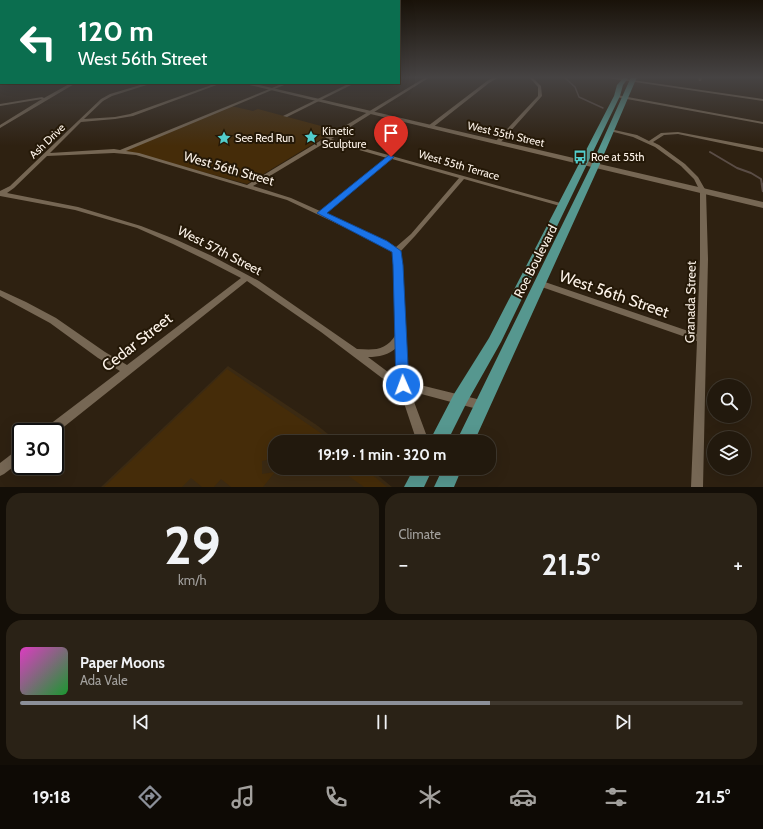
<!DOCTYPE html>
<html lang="en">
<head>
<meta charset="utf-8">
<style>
  :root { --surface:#22190d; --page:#2a2216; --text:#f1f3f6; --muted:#a2a09d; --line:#3f382e; --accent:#8c9099 }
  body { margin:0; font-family:Cabin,sans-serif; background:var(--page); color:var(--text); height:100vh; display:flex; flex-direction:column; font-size:15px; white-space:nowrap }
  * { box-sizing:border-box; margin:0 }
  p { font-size:13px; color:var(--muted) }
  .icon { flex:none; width:22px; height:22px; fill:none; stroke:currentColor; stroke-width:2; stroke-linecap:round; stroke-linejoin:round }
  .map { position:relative; height:487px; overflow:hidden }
  .details { display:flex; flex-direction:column; gap:6px; padding:6px; background:#130e07; flex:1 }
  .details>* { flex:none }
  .banner { position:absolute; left:0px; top:0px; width:400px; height:84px; box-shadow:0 4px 16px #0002,0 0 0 1px var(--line); background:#0b6e4f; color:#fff; overflow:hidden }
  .buttons { position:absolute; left:707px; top:379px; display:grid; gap:8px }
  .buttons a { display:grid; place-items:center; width:44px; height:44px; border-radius:50%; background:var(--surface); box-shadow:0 4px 16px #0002,0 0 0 1px var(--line); font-size:20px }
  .speed { position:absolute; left:12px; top:423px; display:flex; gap:8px; font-size:20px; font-weight:700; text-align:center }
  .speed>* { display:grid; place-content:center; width:52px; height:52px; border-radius:50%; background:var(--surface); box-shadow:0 4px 16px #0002,0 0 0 1px var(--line); line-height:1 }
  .speed .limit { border:2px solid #111; border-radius:6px; background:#fff; color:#111 }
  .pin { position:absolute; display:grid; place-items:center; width:34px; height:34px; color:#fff; margin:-41px -17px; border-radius:50% 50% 50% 0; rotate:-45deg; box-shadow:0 0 4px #0007 }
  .pin .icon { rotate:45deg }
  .me { position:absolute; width:44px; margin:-22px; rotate:358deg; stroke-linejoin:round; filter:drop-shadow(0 0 3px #0008) }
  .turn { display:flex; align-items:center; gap:14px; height:84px; padding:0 12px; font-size:18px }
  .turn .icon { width:52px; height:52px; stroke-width:2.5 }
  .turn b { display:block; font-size:28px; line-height:34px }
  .big { font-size:30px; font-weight:700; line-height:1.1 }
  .details .widget { flex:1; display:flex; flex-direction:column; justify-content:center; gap:6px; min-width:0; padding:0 14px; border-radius:16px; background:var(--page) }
  .details .dial { align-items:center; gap:0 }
  .dial b { font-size:52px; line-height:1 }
  .song { display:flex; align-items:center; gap:12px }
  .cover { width:48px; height:48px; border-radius:6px; background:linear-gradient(135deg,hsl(310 70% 55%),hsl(130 70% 35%)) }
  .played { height:4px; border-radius:2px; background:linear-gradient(90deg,var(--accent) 65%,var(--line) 65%) }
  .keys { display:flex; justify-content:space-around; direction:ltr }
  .heat { display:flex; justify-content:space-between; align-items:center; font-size:22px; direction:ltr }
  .details .tiles { flex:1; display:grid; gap:6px; grid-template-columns:1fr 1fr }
  .widget:last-child { grid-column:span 2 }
  .trip { position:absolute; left:268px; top:435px; width:228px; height:40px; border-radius:16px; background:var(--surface); box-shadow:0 4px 16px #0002,0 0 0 1px var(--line); font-weight:700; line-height:40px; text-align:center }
  .tab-bar { display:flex; height:64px; justify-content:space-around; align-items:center; background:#0e0a05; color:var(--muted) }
  .tab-bar .icon { width:28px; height:28px }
  .tab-bar .on { color:var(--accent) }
  .tab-bar b { font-size:18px; color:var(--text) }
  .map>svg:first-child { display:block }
  .built { fill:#3b2a13 }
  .green { fill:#452c09 }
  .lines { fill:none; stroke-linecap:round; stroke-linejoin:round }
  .stream-far2 { stroke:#5a4d46; stroke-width:1.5 }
  .stream-far1 { stroke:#5a4d46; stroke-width:2 }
  .stream { stroke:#5a4d46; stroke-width:2.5 }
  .street { fill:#766754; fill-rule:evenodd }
  .secondary { fill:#766754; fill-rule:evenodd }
  .primary { fill:#56978f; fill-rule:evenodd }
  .route { fill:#1a73e8; stroke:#114b97 }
  .labels { text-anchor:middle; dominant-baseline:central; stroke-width:4; stroke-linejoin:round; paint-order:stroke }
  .far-poi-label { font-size:11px; fill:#fdf3e9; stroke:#241807; text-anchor:start }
  .far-street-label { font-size:11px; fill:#fdf3e9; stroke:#241807 }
  .street-label { font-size:13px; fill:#fdf3e9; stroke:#241807 }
  .near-street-label { font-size:16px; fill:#fdf3e9; stroke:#241807 }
</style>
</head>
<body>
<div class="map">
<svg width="763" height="487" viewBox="0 0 763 487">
  <rect width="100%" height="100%" fill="#2e2111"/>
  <path class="built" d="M228,366L318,426L338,442H275V468H369L392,487H101Z"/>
  <g class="green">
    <path d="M231,106L253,111L258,109L336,130L247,184L137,154L122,152Z"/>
    <path d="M227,369L334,442H275V458L262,461V474L275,472L263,487H231L221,479L214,487H202L191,478L182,487H104Z"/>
    <path d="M337,468H364L387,487H364Z"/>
  </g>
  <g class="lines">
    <path class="stream-far2" d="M564,77L575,87L579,97L603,108"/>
    <path class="stream-far1" d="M710,152L737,168L751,173L761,179L762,185"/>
    <path class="stream" d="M762,184L763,191"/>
    <g class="street">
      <path d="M426,77H430L331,139L564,204L565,205L562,207L560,206L464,179L415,236L400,252L402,265L408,382L481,400L485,402L486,405L485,408L481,410L410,391L429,442H417L399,388L382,378L321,332L247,281L55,434V432H44L45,428L120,371L98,358L50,323L0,296V290L26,302L56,318L105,352L127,365L241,278L206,260L173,244L137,228L75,210L0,196V191L10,186L101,99L110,94L147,83H153L112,96L103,101L84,119L115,117L130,114L217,83H222L133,116L115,119L81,122L50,153L114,149L120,150L284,83H289L126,151L139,153L247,185ZM328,141L387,158L320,211L291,198L253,186ZM114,153L136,155L287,200L382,245L393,252L394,265L396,334C386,351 375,350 357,349L259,281L212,256L177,240L141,226L78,207L7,193L14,188L47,156ZM392,159L459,178L411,234L396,247L386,241L325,213ZM397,347L398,377L388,372L368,357C379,357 389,355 397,347Z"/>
      <path d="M494,77H499L489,83L432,128H428V126L487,81Z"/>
      <path d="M529,77H532L541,86L542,96L499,144H495V142L538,96V87Z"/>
      <path d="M601,77H612L763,99V101Z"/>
      <path d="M698,77H702L701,81H699Z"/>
      <path d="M71,83H76L0,128V125L42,99L0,106V104L42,97L44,98Z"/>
      <path d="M350,83H355L287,117L283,116Z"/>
      <path d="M617,95L763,122V124L616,97L615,96Z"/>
      <path d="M610,129L637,135L649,141L661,133L678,132L763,148V152L678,134L664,135L653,142L659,145L685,164L698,177L706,191L708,259L703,487H691L697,341L536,285L535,283L536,281H542L697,334L700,259V191L694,179L681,166L655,147L633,137L610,131Z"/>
      <path d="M21,448V461L4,474L0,476V463L17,450Z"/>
    </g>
    <g class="secondary">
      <path d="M0,81L1,83H4L0,85Z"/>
      <path d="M241,83H251L763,202V208Z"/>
    </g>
    <g class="primary">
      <path d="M624,77H629L623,85L620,96L501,342L466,404L447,442H429L454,394L489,338L614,96L617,85Z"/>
      <path d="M631,77H637L599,166L474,442H456L591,166Z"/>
      <path d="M414,468H433L424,487H404Z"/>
      <path d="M443,468H462L454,487H434Z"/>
    </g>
  </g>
  <linearGradient id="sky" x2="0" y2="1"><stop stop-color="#191209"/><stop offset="0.53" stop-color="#464343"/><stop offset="1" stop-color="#464343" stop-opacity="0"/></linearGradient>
  <rect width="763" height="146" fill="url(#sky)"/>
  <path class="route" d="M389,155L394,157L327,213L387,241L401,251L403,265L409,385L407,389L403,391L398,389L396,385L393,265L392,252L317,213Z"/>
  <defs>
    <g id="sight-bare" transform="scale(1.08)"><path d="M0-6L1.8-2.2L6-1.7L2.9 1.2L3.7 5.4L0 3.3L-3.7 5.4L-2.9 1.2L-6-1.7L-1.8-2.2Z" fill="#52cdcc" stroke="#241807" stroke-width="2.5" paint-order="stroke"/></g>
    <g id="bus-bare" transform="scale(1.08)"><path d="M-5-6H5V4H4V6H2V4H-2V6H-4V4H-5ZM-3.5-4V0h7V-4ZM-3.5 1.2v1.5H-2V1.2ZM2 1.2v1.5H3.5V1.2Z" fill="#52cdcc" stroke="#241807" stroke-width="2.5" paint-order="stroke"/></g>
  </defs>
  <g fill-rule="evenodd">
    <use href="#sight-bare" x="311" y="137"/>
    <use href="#sight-bare" x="224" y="138"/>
    <use href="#bus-bare" x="580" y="157"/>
  </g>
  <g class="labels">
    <g class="far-poi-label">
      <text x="322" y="131">Kinetic<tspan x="322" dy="13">Sculpture</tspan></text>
      <text x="235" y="138">See Red Run</text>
      <text x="591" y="157">Roe at 55th</text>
    </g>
    <g class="far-street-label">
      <text transform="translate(506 134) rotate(13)">West 55th Street</text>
      <text transform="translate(47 141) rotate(-44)">Ash Drive</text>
      <text transform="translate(459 165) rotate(16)">West 55th Terrace</text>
    </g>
    <g class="street-label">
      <text transform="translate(229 168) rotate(16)">West 56th Street</text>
      <text transform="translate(220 250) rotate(27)">West 57th Street</text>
      <text transform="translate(535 261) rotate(-63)">Roe Boulevard</text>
      <text transform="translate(690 302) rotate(-89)">Granada Street</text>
    </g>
    <g class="near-street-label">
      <text transform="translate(614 294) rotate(19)">West 56th Street</text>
      <text transform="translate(137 342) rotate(-38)">Cedar Street</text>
    </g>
  </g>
</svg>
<div class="buttons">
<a><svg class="icon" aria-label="search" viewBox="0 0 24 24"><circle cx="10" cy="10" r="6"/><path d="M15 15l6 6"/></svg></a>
<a><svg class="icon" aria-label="layers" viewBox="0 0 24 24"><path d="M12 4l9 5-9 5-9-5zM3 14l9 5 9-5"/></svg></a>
</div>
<div class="speed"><div class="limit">30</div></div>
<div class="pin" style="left:391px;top:157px;background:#d93025"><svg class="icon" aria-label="arrive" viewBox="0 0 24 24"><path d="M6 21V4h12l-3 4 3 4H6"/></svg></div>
<svg class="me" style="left:403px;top:385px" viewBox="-20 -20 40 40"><circle r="17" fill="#1a73e8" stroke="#fff" stroke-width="3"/><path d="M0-11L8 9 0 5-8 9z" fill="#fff"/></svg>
<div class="trip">19:19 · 1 min · 320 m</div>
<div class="banner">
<div class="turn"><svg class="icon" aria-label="left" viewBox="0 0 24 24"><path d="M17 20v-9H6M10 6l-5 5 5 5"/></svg><div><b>120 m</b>West 56th Street</div></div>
</div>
</div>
<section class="details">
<div class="tiles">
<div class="widget dial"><b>29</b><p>km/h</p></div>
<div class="widget"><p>Climate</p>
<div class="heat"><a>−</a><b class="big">21.5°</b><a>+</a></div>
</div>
<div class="widget">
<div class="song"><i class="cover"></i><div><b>Paper Moons</b><p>Ada Vale</p></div></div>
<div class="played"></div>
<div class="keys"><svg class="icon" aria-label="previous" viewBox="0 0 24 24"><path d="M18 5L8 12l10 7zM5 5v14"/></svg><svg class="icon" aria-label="pause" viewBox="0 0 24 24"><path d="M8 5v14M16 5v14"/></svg><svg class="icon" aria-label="next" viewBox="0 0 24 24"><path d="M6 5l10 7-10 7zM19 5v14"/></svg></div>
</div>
</div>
</section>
<nav class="tab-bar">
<b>19:18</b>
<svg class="icon on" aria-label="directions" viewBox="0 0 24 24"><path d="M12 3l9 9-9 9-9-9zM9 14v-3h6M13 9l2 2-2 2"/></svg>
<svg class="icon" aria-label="music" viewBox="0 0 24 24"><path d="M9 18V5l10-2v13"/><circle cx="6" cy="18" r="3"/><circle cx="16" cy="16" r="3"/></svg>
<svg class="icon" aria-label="phone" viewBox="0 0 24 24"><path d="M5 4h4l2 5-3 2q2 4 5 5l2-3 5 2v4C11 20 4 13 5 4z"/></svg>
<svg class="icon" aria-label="climate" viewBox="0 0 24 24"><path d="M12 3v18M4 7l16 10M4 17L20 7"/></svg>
<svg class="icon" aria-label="car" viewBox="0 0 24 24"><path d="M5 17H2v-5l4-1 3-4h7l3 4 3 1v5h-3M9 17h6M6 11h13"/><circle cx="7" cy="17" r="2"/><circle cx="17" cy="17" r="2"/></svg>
<svg class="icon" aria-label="filters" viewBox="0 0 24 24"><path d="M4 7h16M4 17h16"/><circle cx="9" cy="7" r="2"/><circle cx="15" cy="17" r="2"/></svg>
<b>21.5°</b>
</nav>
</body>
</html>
